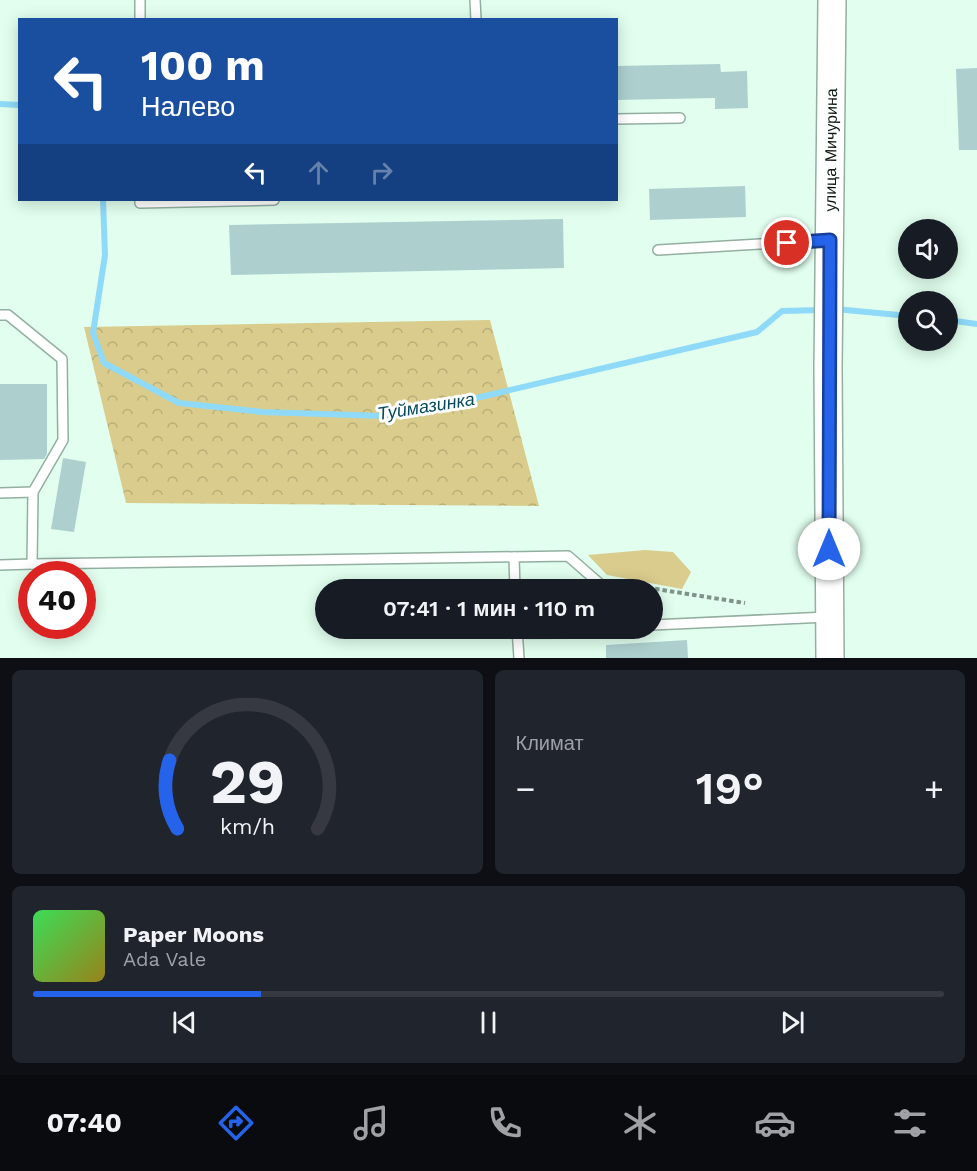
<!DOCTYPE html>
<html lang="ru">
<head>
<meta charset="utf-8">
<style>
  :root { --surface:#171b24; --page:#20242c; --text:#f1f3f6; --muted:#9ea1a6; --line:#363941; --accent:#2563eb }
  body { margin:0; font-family:"Work Sans",sans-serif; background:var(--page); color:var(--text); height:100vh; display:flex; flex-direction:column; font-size:22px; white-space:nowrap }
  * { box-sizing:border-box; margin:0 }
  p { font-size:20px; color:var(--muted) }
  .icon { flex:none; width:33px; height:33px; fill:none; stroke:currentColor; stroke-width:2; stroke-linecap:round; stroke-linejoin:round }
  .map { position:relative; height:658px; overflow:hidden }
  .sheet { display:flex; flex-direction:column; gap:12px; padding:12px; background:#0d0f14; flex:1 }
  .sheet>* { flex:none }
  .guide { position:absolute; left:18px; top:18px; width:600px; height:183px; border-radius:0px; box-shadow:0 3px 15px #0003; background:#1a4fa0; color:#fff; overflow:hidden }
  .buttons { position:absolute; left:898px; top:219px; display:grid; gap:12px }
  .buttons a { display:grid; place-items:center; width:60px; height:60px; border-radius:50%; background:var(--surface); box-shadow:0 3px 15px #0003; font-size:30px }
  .speed { position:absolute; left:18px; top:561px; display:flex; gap:12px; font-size:30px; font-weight:700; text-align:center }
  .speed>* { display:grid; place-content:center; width:78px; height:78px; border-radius:50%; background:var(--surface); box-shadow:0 3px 15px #0003; line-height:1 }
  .speed .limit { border:9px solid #d22; background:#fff; color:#111 }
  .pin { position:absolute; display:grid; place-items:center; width:51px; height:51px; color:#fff; margin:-26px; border:3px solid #fff; border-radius:50%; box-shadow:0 2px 6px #0007 }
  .me { position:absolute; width:66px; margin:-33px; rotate:0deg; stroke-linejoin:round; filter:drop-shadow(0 0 4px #0008) }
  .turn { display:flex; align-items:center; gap:21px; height:126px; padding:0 24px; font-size:27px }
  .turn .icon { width:78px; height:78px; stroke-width:2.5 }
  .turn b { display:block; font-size:42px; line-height:51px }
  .lanes { display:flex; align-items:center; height:57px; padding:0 24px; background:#0003; justify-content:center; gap:30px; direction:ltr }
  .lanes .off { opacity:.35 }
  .big { font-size:45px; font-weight:600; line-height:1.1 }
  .sheet .card { flex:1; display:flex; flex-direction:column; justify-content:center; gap:9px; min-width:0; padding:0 21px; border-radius:9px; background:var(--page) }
  .sheet .dial { align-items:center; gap:0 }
  .dial svg { height:156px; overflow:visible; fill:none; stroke:var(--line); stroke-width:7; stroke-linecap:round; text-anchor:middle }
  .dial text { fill:var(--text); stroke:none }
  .song { display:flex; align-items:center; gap:18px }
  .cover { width:72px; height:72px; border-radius:9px; background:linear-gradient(135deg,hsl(130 70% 55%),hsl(50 70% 35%)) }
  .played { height:6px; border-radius:3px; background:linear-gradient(90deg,var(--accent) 25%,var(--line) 25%) }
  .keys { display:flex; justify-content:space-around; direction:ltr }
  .heat { display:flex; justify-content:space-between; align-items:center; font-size:33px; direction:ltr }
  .sheet .tiles { flex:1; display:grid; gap:12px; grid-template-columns:1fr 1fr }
  .card:last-child { grid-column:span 2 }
  .trip { position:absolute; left:315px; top:579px; width:348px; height:60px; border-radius:30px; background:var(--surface); box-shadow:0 3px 15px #0003; font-weight:600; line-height:60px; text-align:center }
  .tabs { display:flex; height:96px; justify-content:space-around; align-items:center; background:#090b0e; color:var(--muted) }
  .tabs .icon { width:42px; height:42px }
  .tabs .selected { color:var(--accent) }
  .tabs b { font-size:27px; color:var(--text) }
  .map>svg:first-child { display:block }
  .built { fill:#cff5e0 }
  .green { fill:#dacc8c }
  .forest { fill:url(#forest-crowns) }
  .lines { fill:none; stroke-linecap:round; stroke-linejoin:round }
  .stream { stroke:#8edaf8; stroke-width:6 }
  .building { fill:#add0cf }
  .lane-casing { stroke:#93afa0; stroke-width:12 }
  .secondary-casing { stroke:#93afa0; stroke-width:30 }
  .path { stroke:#7f9489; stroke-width:4; stroke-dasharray:4.5 3; stroke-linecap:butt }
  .lane { stroke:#fff; stroke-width:9 }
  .secondary { stroke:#fff; stroke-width:27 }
  .route-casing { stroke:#184099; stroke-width:15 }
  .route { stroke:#2563eb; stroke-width:10 }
  .labels { text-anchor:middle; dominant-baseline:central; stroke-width:6; stroke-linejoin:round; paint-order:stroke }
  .street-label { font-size:16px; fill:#0e1913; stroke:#fff }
  .water-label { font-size:18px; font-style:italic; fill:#04495d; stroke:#fff }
</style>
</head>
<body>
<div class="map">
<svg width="977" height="658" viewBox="0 0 977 658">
  <defs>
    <pattern id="forest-crowns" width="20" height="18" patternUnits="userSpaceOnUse" patternTransform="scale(1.5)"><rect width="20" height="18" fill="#dacc8c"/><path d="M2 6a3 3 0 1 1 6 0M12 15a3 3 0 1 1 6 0" fill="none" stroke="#baaf78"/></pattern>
  </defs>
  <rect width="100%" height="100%" fill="#e1feee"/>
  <g class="built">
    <path d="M565,580L566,589H525V582Z"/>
    <path d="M527,629H567V639L527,640Z"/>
  </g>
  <path class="green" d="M645,550L673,552L691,572L682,589L607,575L588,555Z"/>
  <path class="forest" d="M490,320L539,506L126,503L84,327Z"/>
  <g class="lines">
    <g class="stream">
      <path d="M0,104L20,105"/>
      <path d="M103,200L105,255L93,333L104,363L179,403L262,412L383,416L455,403L757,332L782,311L822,310"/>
      <path d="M835,309L909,316"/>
      <path d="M948,320L977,324"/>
    </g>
  </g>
  <g class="building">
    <path d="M720,64L721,72L747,71L748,108L715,109V98L616,100V66Z"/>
    <path d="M977,68V150H959L956,69Z"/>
    <path d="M745,186L746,217L650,220L649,189Z"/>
    <path d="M563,219L564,268L231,275L229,225Z"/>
    <path d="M0,384H47V454L44,459L0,460Z"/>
    <path d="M63,458L86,462L74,532L51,529Z"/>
    <path d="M687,640L688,658H606V645Z"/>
  </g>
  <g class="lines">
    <g class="lane-casing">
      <g id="lane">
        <path d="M475,0L476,20"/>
        <path d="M140,20V0"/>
        <path d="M616,119L680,118"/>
        <path d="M140,200V203L274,200"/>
        <path d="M658,250L826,240"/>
        <path d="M0,315H8L62,359L63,440L33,492"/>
        <path d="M0,493L33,492L32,564L0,565"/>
        <path d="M514,557L515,590"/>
        <path d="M32,564L568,556L607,590"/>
        <path d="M652,625L827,617"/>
        <path d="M517,628L519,658"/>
      </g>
    </g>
    <g class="secondary-casing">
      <g id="secondary">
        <path id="s1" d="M830,658L828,368L832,0"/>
      </g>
    </g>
    <path class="path" d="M618,583L745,603"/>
    <use href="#lane" class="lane"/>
    <use href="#secondary" class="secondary"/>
  </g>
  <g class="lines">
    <g class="route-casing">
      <path id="route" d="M787,243L830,240L829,549"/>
    </g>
    <use href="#route" class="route"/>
  </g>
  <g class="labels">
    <g class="street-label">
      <text stroke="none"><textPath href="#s1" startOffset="508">улица Мичурина</textPath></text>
    </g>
    <g class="water-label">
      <text transform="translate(426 406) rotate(-9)">Туймазинка</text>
    </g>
  </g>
</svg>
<div class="buttons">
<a><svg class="icon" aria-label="sound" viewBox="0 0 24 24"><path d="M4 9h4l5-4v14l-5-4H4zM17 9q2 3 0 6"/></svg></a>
<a><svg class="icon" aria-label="search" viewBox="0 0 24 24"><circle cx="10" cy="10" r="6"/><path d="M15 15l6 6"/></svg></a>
</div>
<div class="speed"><div class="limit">40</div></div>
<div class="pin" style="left:787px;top:243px;background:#d93025"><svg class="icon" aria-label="arrive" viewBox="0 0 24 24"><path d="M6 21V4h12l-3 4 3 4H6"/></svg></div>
<svg class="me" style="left:829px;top:549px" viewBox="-20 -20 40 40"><circle r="19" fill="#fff"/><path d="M0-13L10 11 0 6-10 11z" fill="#2563eb"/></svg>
<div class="trip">07:41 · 1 мин · 110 m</div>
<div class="guide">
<div class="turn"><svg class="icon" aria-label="left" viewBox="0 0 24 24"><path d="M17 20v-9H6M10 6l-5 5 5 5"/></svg><div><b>100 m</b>Налево</div></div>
<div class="lanes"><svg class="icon" aria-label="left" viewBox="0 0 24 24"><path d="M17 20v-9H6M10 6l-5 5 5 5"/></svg><svg class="icon off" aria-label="ahead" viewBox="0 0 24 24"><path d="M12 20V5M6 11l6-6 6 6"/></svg><svg class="icon off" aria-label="right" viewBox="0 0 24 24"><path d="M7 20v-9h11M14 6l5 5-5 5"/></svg></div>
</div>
</div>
<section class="sheet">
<div class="tiles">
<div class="card dial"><svg viewBox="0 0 100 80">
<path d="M14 69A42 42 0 1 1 86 69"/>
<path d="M14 69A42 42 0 0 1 10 34" stroke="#2563eb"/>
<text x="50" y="56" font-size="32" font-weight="700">29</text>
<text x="50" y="72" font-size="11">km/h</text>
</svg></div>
<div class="card"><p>Климат</p>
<div class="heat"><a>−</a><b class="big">19°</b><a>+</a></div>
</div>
<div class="card">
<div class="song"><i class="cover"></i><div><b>Paper Moons</b><p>Ada Vale</p></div></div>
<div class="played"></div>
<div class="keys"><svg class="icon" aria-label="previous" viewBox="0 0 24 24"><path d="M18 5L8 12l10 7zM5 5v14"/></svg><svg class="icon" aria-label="pause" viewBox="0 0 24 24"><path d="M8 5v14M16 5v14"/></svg><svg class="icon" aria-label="next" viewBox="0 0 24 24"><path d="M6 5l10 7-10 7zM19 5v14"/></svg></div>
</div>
</div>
</section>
<nav class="tabs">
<b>07:40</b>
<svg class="icon selected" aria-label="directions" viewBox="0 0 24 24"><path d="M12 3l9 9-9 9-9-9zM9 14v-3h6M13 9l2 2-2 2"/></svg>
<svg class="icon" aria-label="music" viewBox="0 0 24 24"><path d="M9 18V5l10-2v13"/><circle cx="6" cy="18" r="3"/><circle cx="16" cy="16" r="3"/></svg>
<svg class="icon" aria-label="phone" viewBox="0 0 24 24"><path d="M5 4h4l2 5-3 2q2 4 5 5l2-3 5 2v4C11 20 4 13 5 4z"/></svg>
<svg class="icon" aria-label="climate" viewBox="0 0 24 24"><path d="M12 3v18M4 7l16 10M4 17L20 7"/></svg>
<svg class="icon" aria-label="car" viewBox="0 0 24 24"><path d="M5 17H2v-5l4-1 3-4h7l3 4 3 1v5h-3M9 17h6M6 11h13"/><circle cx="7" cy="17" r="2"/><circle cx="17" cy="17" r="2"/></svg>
<svg class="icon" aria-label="filters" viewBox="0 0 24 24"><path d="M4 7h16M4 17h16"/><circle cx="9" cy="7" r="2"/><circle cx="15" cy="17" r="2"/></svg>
</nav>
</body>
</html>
